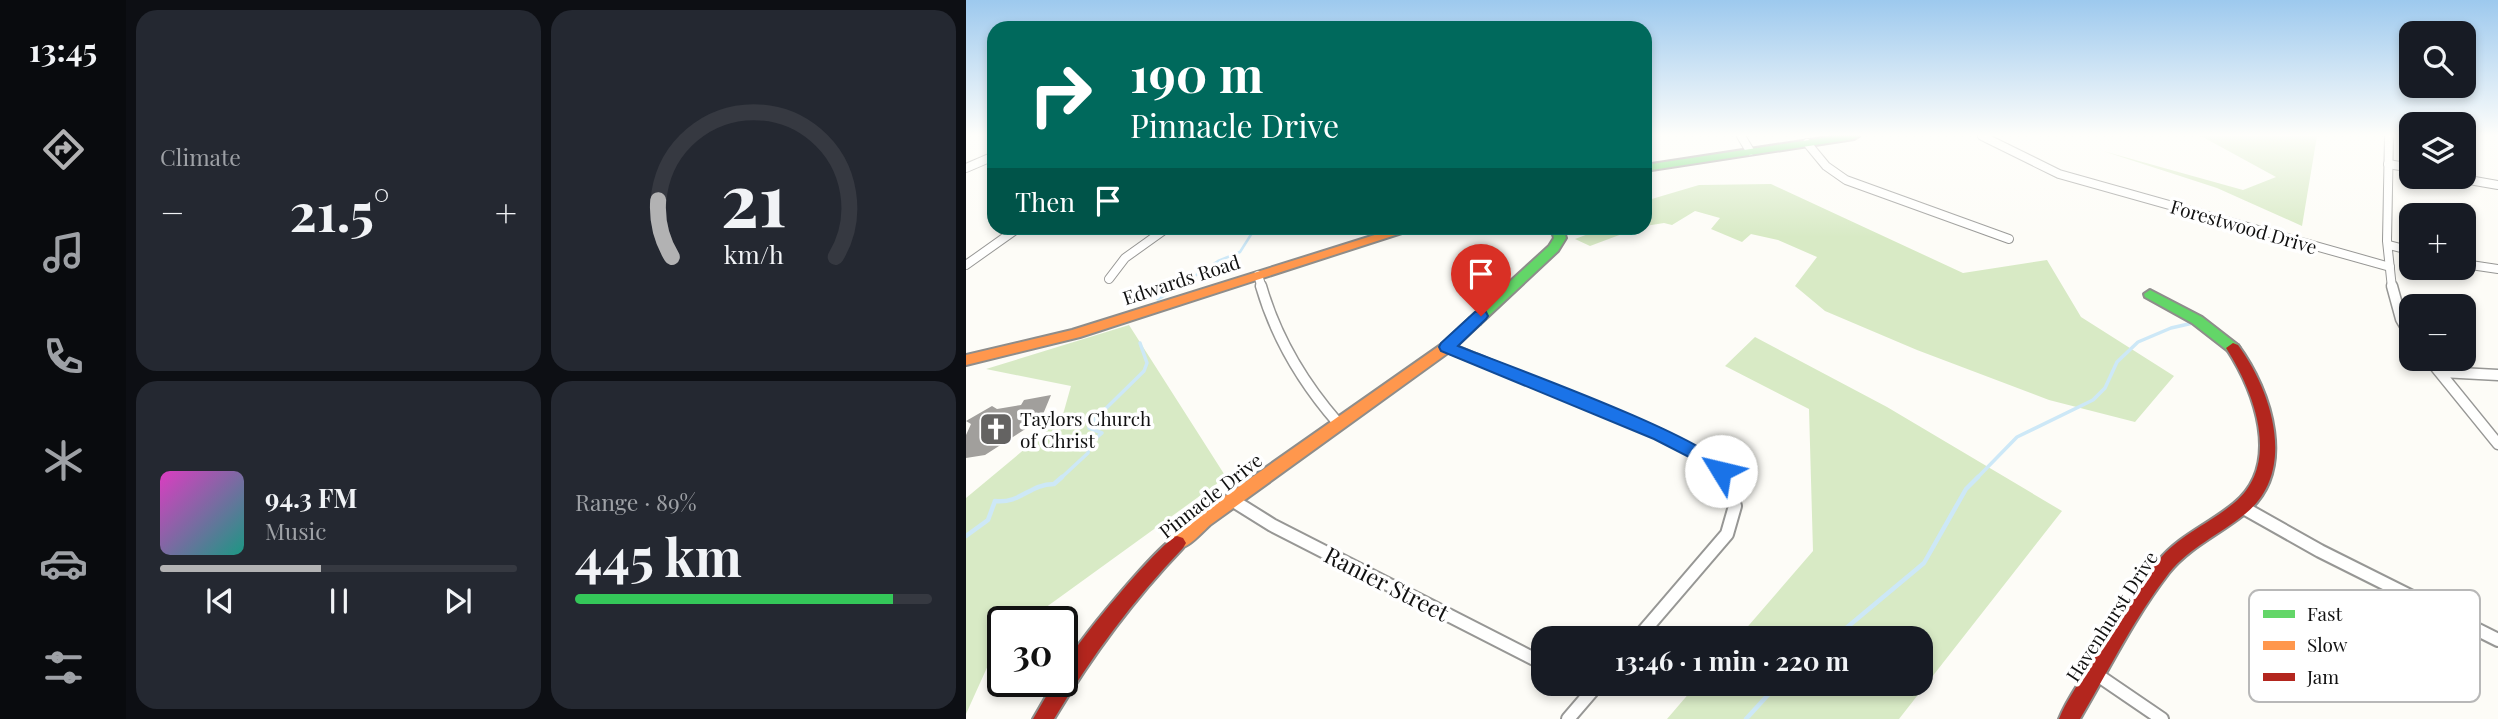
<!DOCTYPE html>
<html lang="en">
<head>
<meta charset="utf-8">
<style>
  :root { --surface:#171b24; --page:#242831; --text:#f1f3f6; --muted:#9ea1a6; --line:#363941; --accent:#b2b2b3 }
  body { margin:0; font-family:"Playfair Display",serif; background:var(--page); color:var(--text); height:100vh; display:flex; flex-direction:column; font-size:26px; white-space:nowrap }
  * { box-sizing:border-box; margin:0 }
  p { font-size:23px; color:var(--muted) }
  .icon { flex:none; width:38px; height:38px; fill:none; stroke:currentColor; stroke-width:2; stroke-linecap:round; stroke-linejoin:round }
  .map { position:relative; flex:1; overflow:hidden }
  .details { display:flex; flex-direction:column; gap:10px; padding:10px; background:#0d0f14; width:840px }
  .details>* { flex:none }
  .guide { position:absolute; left:21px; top:21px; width:665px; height:214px; border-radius:21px; box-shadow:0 4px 10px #0003; background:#00695c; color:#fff; overflow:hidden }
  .controls { position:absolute; left:1433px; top:21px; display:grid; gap:14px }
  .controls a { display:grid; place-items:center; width:77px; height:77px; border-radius:14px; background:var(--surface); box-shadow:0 4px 10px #0003; font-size:35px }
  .speed { position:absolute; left:21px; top:606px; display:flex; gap:14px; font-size:35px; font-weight:700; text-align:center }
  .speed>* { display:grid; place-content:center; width:91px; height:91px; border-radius:50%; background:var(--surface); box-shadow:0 4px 10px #0003; line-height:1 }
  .speed .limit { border:4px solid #111; border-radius:10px; background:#fff; color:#111 }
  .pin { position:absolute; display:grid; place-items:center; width:60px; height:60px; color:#fff; margin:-72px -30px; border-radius:50% 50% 50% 0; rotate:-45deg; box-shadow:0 0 7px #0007 }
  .pin .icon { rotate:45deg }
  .me { position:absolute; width:77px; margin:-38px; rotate:306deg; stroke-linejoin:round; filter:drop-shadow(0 0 5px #0008) }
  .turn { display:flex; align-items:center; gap:24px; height:147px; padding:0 28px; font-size:32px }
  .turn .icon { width:91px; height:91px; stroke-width:2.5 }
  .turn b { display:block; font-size:49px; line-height:60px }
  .then { display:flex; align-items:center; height:66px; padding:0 28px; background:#0003; gap:14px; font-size:26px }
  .big { font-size:52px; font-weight:700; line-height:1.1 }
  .details .widget { flex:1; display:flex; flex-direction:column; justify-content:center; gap:10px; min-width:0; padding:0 24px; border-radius:21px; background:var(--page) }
  .details .dial { align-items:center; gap:0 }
  .dial svg { height:182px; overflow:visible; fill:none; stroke:var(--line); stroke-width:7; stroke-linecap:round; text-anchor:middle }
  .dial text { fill:var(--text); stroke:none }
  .song { display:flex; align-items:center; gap:21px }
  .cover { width:84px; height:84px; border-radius:10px; background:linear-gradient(135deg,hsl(310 70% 55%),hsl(170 70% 35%)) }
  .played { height:7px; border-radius:4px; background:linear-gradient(90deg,var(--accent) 45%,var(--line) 45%) }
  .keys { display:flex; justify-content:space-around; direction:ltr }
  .heat { display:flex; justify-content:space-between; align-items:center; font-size:38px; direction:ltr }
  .charge { height:10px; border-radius:5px; background:linear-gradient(90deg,#34c759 89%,var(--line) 0) }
  .details .tiles { flex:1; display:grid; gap:10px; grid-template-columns:repeat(2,1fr) }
  .trip { position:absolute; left:565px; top:626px; width:402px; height:70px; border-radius:21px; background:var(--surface); box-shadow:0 4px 10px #0003; font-weight:700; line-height:70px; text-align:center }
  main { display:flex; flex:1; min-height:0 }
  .tab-bar { display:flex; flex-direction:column; width:126px; justify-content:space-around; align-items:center; background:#090b0e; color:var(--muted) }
  .tab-bar .icon { width:49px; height:49px }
  .tab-bar .active { color:var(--accent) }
  .tab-bar b { font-size:32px; color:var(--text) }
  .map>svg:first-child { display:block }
  .forest { fill:#d8eac5 }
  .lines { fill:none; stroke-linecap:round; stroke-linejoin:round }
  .stream-far2 { stroke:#cde8f7; stroke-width:2.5 }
  .stream-far1 { stroke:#cde8f7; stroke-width:3.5 }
  .stream { stroke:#cde8f7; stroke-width:4.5 }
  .building { fill:#a19f9c }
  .street-far2-casing { stroke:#979795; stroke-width:10 }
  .street-far1-casing { stroke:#979795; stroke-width:13 }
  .street-casing { stroke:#979795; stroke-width:16 }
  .fast-casing { stroke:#8e8d8b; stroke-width:4 }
  .slow-casing { stroke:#8e8d8b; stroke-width:4 }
  .jam-casing { stroke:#8e8d8b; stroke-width:4 }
  .street-far2 { stroke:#fffffe; stroke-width:8 }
  .street-far1 { stroke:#fffffe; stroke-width:10 }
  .street { stroke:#fffffe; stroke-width:12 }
  .fast { fill:#63d668; fill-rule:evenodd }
  .slow { fill:#ff974d; fill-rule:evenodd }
  .jam { fill:#b3261e; fill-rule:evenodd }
  .route { fill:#1a73e8; stroke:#114b97; stroke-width:2 }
  .labels { text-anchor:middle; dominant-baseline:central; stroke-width:7; stroke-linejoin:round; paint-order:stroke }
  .street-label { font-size:19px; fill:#111; stroke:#fff }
  .poi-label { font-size:19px; fill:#111; stroke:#fff; text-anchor:start }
  .near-street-label { font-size:23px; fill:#111; stroke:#fff }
  .key { fill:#fff; stroke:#b8b8b8; stroke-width:2 }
  .key-label { font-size:19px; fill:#111 }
</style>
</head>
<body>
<main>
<nav class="tab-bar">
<b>13:45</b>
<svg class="icon active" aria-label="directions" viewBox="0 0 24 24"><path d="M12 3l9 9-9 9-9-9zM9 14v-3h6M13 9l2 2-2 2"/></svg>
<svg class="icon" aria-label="music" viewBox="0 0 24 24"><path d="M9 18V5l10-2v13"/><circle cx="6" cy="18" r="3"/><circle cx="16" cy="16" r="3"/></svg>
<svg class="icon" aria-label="phone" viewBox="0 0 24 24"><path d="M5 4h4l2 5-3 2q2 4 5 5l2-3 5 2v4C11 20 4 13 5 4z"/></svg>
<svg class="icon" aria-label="climate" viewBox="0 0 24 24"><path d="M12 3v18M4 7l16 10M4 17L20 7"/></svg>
<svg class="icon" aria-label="car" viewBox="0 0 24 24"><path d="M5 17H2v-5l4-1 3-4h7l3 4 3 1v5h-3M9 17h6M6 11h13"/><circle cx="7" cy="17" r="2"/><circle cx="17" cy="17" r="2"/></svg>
<svg class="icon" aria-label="filters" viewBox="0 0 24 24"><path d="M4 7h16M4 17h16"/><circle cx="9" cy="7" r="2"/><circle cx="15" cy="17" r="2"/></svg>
</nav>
<section class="details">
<div class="tiles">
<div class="widget"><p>Climate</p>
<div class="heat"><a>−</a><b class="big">21.5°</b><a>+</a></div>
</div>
<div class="widget dial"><svg viewBox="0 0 100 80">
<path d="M14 69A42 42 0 1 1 86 69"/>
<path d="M14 69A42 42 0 0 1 8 44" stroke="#b2b2b3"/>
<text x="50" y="56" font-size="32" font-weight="700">21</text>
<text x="50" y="72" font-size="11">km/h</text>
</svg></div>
<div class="widget">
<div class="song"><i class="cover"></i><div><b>94.3 FM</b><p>Music</p></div></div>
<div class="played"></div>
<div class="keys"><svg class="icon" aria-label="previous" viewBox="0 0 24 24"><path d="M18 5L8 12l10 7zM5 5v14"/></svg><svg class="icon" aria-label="pause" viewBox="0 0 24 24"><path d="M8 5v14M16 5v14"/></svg><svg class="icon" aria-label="next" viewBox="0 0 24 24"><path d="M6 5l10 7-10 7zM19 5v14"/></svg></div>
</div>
<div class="widget"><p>Range · 89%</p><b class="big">445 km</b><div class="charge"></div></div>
</div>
</section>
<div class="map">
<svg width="1532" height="719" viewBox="0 0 1532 719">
  <rect width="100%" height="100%" fill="#fdfcf7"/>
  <g class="forest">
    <path d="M1235,136H1351L1336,226L1251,188L1137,151L1277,190L1310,177Z"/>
    <path d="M805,184L997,273L1081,260L1115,317L1208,376L1169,422L1083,400L951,350L859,311L829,286L851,257L812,240L785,234L776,242L745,229L754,218L729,211L706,225L698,223L679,226V201L733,185Z"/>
    <path d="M638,228H672L624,246L609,239Z"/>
    <path d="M163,325L260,477L61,621H37V639L33,641L0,714V498L96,418L105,386L20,369Z"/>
    <path d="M789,337L921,407L1096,511L933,719H701L731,684H956V639H771L847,551L843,409L759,366Z"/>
  </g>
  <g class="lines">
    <path class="stream-far2" d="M210,288L252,261L274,252L286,233L302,228"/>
    <g class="stream-far1">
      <path d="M192,299L212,286"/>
      <path d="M94,479L122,453L123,444L136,433L123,428V425L178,371L181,363L174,343"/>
      <path d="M1010,479L1051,437L1127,400L1139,388L1151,362L1172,342L1205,328L1227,323"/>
    </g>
    <g class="stream">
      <path d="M0,536L22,520L29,501C55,504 63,484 88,484L96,477"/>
      <path d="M867,639L958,563L1000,489L1012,477"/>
      <path d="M780,719L812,684"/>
    </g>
  </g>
  <path class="building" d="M85,395L75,419L19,455L0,458V435L5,424L0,421L26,406L31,409L55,405L58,400Z"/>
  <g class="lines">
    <g class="street-far2-casing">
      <g id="street-far2">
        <path d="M775,136L784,151"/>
        <path d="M1016,136L1093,174L1424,267"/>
        <path d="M1423,136L1421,241L1426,288"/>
        <path d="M841,143L860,166L880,180L1043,239"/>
        <path d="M1422,164L1446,168"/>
        <path d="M0,168L28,156"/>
        <path d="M1486,177L1532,185"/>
        <path d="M1423,245L1446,251"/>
        <path d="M1498,264L1532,269"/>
        <path d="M0,265L52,228"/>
        <path d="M292,275L296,288"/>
        <path d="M143,279L159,258L201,228"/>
      </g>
    </g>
    <g class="street-far1-casing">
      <g id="street-far1">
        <path d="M295,286C310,338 337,383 372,423"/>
        <path d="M1426,286L1435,319L1446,338"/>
        <path d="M481,347L694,434L737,457L761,479"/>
        <path d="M1463,359L1532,444"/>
        <path d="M1475,372L1532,375"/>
      </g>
    </g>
    <g class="street-casing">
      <g id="street">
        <path d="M266,500L306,525L578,664"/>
        <path d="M1276,507L1354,551L1532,640"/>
        <path d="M671,639L761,534L769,506L759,477"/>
        <path d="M1130,674L1196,719"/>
        <path d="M602,719L632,684"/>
      </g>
    </g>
    <g class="fast-casing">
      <g id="fast">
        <path d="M869,136H893L888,139L679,171V165Z"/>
        <path d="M585,228H597L600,238L592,251L514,324H504L502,321L504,318L583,246L588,238Z"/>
        <path d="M1184,290L1236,317L1272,345L1274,348L1272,351H1262L1226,323L1179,297L1178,294Z"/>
      </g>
    </g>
    <g class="slow-casing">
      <g id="slow">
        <path d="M431,228H447L445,230L114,337L0,365V355L106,330Z"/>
        <path d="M509,317L516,321L514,324L486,350L244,525C234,534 219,553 205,548L202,543L205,538L232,515L476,344L504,318Z"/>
      </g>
    </g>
    <g class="jam-casing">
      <g id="jam">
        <path d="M1267,343L1272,345C1306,391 1332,472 1279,514C1253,535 1224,547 1203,573C1168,618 1143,670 1114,719H1093C1100,701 1112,685 1122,668C1143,632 1164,593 1192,561C1213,535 1243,524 1268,503C1316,464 1288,391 1260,348Z"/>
        <path d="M211,536L217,538L220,543L217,548C167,600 125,657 88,719H67L89,681H96C96,680 96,671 96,670C103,651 194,542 211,536Z"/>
      </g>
    </g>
    <use href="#street-far2" class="street-far2"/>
    <use href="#street-far1" class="street-far1"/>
    <use href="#street" class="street"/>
    <use href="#fast" class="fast"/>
    <use href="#slow" class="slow"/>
    <use href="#jam" class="jam"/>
  </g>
  <linearGradient id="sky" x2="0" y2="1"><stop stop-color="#9dc9ee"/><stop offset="0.57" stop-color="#fefefb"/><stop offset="1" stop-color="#fefefb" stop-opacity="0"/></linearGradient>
  <rect width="1532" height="237" fill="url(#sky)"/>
  <path class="route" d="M515,311L520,312L522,316L520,319L492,346C537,364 747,439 764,471L762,476H749L731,461L688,439L475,351L473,347L475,343L509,312Z"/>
  <defs>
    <g id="church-square" transform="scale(1.75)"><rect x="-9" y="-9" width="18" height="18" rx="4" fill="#646362" stroke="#fff"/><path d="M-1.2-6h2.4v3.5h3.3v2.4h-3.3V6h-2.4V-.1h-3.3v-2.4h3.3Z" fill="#fff"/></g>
  </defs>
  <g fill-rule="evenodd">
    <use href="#church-square" x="30" y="429"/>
  </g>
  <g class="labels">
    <g class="street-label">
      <text transform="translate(1278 226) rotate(16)">Forestwood Drive</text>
      <text transform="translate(215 279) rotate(-18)">Edwards Road</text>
      <text transform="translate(244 495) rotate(-38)">Pinnacle Drive</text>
      <text transform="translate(1145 616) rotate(-57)">Havenhurst Drive</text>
    </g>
    <g class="poi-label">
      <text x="54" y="418">Taylors Church<tspan x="54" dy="22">of Christ</tspan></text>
    </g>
    <g class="near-street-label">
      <text transform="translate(421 583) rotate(27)">Ranier Street</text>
    </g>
  </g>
  <rect x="1283" y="590" width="231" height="112" rx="10" class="key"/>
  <rect x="1297" y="610" width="32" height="8" fill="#63d668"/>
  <rect x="1297" y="641" width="32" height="9" fill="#ff974d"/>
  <rect x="1297" y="673" width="32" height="8" fill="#b3261e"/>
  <g class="key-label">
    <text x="1341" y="621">Fast</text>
    <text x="1341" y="652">Slow</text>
    <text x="1341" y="684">Jam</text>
  </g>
</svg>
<div class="controls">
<a><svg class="icon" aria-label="search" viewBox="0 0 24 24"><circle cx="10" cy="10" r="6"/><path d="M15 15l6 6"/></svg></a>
<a><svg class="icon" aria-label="layers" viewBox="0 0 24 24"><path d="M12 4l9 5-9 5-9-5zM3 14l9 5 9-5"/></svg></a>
<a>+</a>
<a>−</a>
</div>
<div class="speed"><div class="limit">30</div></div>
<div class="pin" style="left:515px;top:316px;background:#d93025"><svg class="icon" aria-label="arrive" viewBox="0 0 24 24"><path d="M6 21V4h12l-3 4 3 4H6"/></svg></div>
<svg class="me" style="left:755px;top:471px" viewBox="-20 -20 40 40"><circle r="19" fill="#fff"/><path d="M0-13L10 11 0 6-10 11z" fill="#1a73e8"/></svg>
<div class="trip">13:46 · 1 min · 220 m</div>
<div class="guide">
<div class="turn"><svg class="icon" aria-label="right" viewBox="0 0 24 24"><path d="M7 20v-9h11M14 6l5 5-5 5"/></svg><div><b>190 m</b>Pinnacle Drive</div></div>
<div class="then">Then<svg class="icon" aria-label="arrive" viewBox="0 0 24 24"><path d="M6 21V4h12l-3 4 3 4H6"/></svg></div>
</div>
</div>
</main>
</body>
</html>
